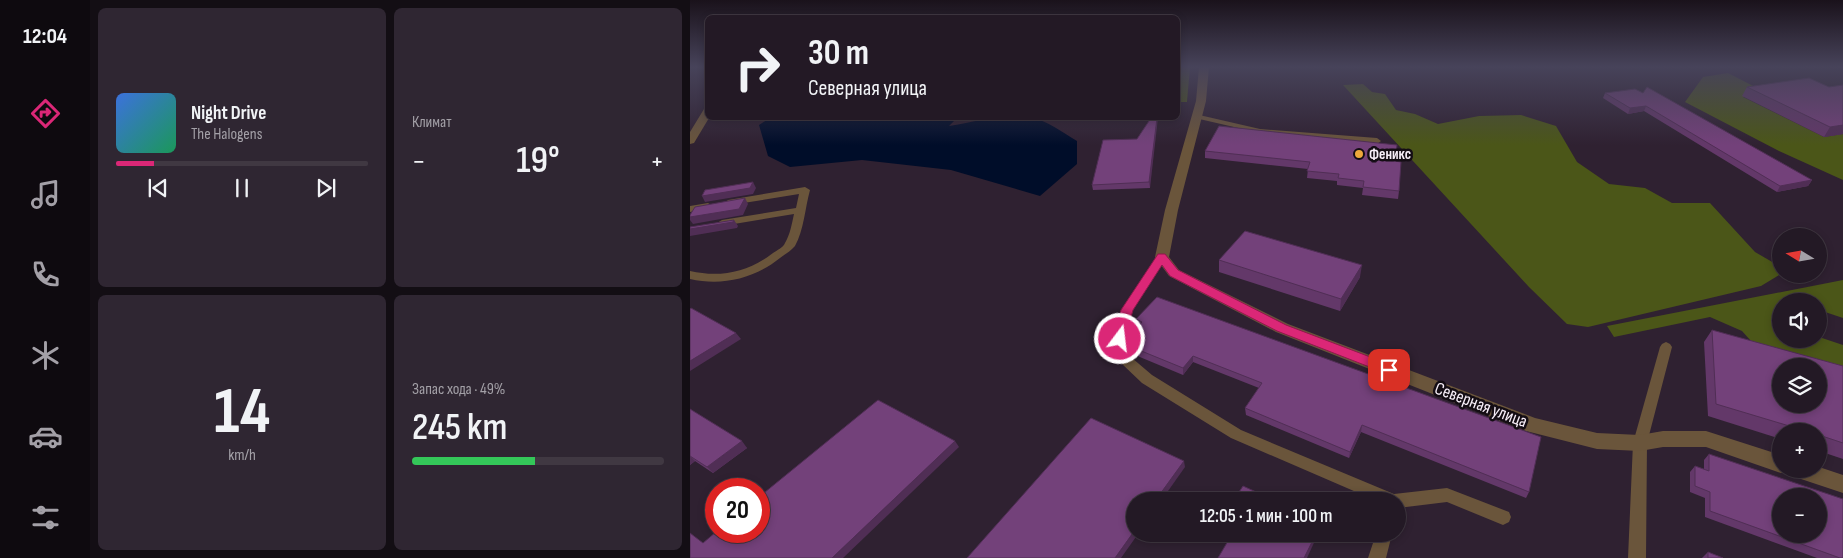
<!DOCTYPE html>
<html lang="ru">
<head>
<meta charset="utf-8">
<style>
  :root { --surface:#231925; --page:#2f2632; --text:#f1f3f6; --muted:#a3a0a7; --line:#403842; --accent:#db2777 }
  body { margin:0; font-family:"Sofia Sans Condensed",sans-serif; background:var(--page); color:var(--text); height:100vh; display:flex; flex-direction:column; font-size:19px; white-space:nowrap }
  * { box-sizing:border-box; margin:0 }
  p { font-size:16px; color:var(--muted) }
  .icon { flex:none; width:28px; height:28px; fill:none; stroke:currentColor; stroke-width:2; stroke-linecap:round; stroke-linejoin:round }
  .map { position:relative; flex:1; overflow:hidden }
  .side { display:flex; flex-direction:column; gap:8px; padding:8px; background:#130e14; width:600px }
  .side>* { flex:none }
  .hud { position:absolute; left:15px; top:15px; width:475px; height:105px; border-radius:8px; box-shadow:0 2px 8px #0003,0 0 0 1px var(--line); background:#231925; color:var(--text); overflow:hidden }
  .needle { width:32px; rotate:281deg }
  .fabs { position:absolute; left:1082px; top:228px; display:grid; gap:10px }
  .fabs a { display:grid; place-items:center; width:55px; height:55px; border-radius:50%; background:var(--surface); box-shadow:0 2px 8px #0003,0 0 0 1px var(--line); font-size:25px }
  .speed { position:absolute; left:15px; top:478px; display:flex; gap:10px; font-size:25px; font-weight:700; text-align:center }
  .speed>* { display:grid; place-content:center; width:65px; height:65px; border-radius:50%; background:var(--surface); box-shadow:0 2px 8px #0003,0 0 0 1px var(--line); line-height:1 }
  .speed .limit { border:8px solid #d22; background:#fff; color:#111 }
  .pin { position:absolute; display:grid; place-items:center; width:42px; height:42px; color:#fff; margin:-21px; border-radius:10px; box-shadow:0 2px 8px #0006 }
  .me { position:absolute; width:55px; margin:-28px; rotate:15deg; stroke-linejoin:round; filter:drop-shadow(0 0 4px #0008) }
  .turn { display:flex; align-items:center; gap:18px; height:105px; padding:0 20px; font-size:22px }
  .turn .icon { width:65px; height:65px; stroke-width:2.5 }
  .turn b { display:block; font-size:35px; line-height:42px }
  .big { font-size:38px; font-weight:600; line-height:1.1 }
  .side .card { flex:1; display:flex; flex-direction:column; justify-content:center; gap:8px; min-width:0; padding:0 18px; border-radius:8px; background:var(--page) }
  .side .dial { align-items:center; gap:0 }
  .dial b { font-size:65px; line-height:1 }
  .song { display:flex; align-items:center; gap:15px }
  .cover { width:60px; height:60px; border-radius:8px; background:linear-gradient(135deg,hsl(220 70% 55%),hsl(150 70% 35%)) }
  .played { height:5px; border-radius:2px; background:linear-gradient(90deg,var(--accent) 15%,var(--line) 15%) }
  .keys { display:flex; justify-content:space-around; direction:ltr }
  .heat { display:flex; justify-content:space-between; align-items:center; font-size:28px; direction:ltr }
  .charge { height:8px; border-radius:4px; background:linear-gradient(90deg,#34c759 49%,var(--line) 0) }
  .side .tiles { flex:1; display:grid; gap:8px; grid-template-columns:repeat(2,1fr) }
  .trip { position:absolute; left:436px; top:492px; width:280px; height:50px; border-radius:25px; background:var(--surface); box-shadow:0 2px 8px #0003,0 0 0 1px var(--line); font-weight:600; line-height:50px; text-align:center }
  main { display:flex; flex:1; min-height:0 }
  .tabs { display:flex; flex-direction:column; width:90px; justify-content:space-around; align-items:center; background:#0e0a0f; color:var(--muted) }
  .tabs .icon { width:35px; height:35px }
  .tabs .on { color:var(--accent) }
  .tabs b { font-size:22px; color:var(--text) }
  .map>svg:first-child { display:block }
  .green { fill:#4b5618 }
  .water { fill:#000d29 }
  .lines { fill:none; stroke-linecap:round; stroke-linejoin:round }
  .service { fill:#6a553b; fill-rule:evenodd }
  .minor { fill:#6a553b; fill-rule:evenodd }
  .wall { fill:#633869 }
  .shaded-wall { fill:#502e55 }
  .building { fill:#73417a; stroke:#502e55; fill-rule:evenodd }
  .route { fill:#db2777; stroke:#8e194d }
  .poi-dot { fill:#eda83b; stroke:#140d14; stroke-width:2 }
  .labels { text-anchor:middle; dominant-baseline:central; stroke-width:5; stroke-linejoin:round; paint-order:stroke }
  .far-poi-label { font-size:15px; font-weight:bold; fill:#f8eff9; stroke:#140d14; text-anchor:start }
  .street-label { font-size:18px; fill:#f8eff9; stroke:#140d14 }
</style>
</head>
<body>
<main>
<nav class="tabs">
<b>12:04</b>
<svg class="icon on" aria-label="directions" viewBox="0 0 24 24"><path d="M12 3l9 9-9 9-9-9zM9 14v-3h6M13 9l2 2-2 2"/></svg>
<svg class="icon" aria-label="music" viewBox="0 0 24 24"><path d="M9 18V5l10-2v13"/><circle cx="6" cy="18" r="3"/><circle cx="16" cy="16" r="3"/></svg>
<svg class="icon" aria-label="phone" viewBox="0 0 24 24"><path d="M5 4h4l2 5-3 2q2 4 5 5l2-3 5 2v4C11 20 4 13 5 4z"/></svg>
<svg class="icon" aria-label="climate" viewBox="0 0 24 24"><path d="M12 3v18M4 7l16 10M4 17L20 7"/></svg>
<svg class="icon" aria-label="car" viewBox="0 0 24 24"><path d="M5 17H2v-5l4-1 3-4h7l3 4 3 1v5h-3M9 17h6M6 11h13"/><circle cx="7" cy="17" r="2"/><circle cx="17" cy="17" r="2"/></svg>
<svg class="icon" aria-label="filters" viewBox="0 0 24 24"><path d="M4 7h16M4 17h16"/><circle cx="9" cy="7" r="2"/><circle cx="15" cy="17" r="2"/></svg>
</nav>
<section class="side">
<div class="tiles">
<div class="card">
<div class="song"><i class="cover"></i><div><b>Night Drive</b><p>The Halogens</p></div></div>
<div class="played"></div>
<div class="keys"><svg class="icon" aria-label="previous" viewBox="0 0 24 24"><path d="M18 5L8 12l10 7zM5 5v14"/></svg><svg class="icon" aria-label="pause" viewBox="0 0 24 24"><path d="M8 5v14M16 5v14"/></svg><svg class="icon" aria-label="next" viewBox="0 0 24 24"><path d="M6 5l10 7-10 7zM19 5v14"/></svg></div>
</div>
<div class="card"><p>Климат</p>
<div class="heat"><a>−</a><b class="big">19°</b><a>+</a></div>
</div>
<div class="card dial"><b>14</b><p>km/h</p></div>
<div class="card"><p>Запас хода · 49%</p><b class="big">245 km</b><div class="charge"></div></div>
</div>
</section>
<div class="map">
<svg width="1153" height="558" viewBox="0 0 1153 558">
  <rect width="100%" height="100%" fill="#2f2131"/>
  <g class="green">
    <path d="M488,67H500L497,102H488Z"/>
    <path d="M1038,73L1073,91L1053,97L1134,137L1153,134V180L1089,151L995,102L1013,77Z"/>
    <path d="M673,84L682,92L695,94L706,110L725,114L748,124L789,116L831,115L866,126L887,162L919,184L955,188L982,203H1020L1065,252L1091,267V274L1071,286L898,327L877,324L839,287L653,85Z"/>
    <path d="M1153,280V318L1129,310V301L1095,300L1091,301L1089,323L1091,324V339H1129V337L1153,345V381L1129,366L1079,361L1052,331L1020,317L924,337L917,326Z"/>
  </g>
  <path class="water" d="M80,118H267L259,126C285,122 315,113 341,118C357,120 373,133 387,141V164L350,196L261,170L172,160L100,167L78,156L69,125Z"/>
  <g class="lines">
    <g class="service">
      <path d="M505,114L570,129L687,138L691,141L687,144L570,133L505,118Z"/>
      <path d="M115,187L120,190C115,208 114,230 105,246C101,251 95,254 90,258C64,279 32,286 0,279V271C31,278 58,272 83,253C87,250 93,248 95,243C100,235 102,223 104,214L32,226L27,223L32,220L106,208L109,194L41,205L38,204L36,202L38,200Z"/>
      <path d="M18,203L23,206L21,208L0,212V206Z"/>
      <path d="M472,254L477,257L443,310L436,339L442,358L462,375L551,430L704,494L757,488L819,512L821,517L819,522L813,525L757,502L708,508V501H687L541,438L452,383L431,363L424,339L431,310L468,255Z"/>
      <path d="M976,342L980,344L982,347L957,443L956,558H938L943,443L970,347L972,344Z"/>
      <path d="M686,534H702L696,558H678Z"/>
    </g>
    <g class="minor">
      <path d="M509,67H519L516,101L488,210L479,257L489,270L598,324L845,418L907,433L950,435L973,431H1016L1091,455V469L1129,467L1153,475V493L1099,475L1097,471L1091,473L1016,447H973L950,451L907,449L836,431L586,332L479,276L465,257L475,210L506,101Z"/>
      <path d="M18,108V118H19L4,143L0,144V132L14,109Z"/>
    </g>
  </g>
  <g class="wall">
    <path d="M1119,78L1153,134L1134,137L1052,96L1057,87Z"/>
    <path d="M915,93H953L1122,180L1118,186L1087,192L954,111L938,114L913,98Z"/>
    <path d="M461,118L460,188L403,190L402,185L447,139Z"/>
    <path d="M515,151L705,161L709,191L708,199L672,195L673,188L647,185V181L617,178L618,169L515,158Z"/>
    <path d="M529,260L670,277L650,311L529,272Z"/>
    <path d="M446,319L839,492L836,498L671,432L659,458L556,415L555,408L569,388L503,362L493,375L445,355L444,348L451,340L444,338L443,332L448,326L447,325Z"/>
    <path d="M1022,330L1153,366V459L1129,451V431H1091V439L1018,416L1014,342Z"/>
    <path d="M0,409L57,448L23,473L5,461L0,465Z"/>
    <path d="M1019,454L1153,558H1127L1015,517V498L1000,492V472L1005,466L1014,469V460Z"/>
    <path d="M1018,552L1033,558H1012Z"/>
  </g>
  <g class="shaded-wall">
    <path d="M956,106L954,111L938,114L940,108Z"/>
    <path d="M467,118H468L460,188L459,182Z"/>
    <path d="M1153,125V134L1134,137L1140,127Z"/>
    <path d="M1122,180L1118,186L1087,192L1090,186Z"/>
    <path d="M63,182L66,188L63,194L15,202L12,196Z"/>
    <path d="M55,198L58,204L53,215L3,224L0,220V217Z"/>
    <path d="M44,220L48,226L47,228L0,236V229Z"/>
    <path d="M672,265L670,277L650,311L651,299Z"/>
    <path d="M46,333L51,339L0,371V361Z"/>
    <path d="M503,356V362L493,375V368Z"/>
    <path d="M672,425L671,432L659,458L660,452Z"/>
    <path d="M52,441L57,448L23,473L17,467Z"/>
    <path d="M265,441L269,447L153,558H142Z"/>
    <path d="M0,456L5,461L0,465Z"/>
    <path d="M494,461L495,467L471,501H465Z"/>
    <path d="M445,530V534H448L431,558H425Z"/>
    <path d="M626,534H628L617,558H614Z"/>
  </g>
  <g class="building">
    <path d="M1119,78L1139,87L1153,85V125L1140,127L1057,87Z"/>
    <path d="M957,87L1122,180L1090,186L956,106L940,108L915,93L945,89L953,93Z"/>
    <path d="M461,118H467L459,182L402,185L413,140L447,139Z"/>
    <path d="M529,126L707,145L705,161L711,162L709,191L673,187L674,181L648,178L649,174L617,171L620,162L515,151Z"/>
    <path d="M63,182L60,188L12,196L15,190Z"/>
    <path d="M55,198L49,209L0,217V215L5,207Z"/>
    <path d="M44,220L43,222L0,229V227Z"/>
    <path d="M555,231L672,265L651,299L529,260Z"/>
    <path d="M467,297L851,437L839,492L672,425L660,452L555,408L572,383L503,356L493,368L444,348L455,336L443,332L452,322L446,319Z"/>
    <path d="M1,308L46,333L0,361V309Z"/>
    <path d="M1022,330L1153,366V443L1129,435V431H1116L1026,404ZM1091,366H1129V404H1091Z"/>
    <path d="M188,400L265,441L142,558H0V533L13,543L27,531H69V497Z"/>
    <path d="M0,409L52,441L17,467L0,456Z"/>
    <path d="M401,418L494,461L465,501H445V530L425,558H277Z"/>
    <path d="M1019,454L1153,499V558H1150L1020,511V492L1005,486V466L1019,471ZM1091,496H1129V534H1091Z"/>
    <path d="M553,486L586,501H543Z"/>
    <path d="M542,534H626L614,558H528Z"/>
    <path d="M1018,552L1033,558H1018Z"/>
  </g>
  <linearGradient id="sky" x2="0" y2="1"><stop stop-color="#1a121b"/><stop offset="0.46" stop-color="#47435a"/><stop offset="1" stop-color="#47435a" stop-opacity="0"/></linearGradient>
  <rect width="1153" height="145" fill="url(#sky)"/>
  <path class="route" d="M468,254H475L488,270L596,325L704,366L706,370L704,373H695L587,331L480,276L472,265L443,310L434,342H425L423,339L431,310Z"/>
  <circle class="poi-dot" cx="669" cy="154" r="5"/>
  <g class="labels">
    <g class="far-poi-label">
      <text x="679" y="154">Феникс</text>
    </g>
    <g class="street-label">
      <text transform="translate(791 405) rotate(21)">Северная улица</text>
    </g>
  </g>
</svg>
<div class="fabs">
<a><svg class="needle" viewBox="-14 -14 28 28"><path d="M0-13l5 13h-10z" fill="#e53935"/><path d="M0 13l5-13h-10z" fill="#a3a0a7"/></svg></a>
<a><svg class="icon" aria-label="sound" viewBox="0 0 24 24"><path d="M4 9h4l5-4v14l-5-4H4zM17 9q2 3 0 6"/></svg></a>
<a><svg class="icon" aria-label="layers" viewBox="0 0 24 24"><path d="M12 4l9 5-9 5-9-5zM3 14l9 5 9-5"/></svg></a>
<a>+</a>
<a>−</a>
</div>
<div class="speed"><div class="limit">20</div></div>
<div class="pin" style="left:699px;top:370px;background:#d93025"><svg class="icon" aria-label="arrive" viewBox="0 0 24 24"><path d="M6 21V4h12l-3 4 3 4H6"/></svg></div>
<svg class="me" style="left:430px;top:339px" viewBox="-20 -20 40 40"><circle r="17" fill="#db2777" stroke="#fff" stroke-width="3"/><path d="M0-11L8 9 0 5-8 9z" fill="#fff"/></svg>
<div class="trip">12:05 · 1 мин · 100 m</div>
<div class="hud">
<div class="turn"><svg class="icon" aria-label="right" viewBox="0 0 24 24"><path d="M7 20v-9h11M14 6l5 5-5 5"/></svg><div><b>30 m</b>Северная улица</div></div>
</div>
</div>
</main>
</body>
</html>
